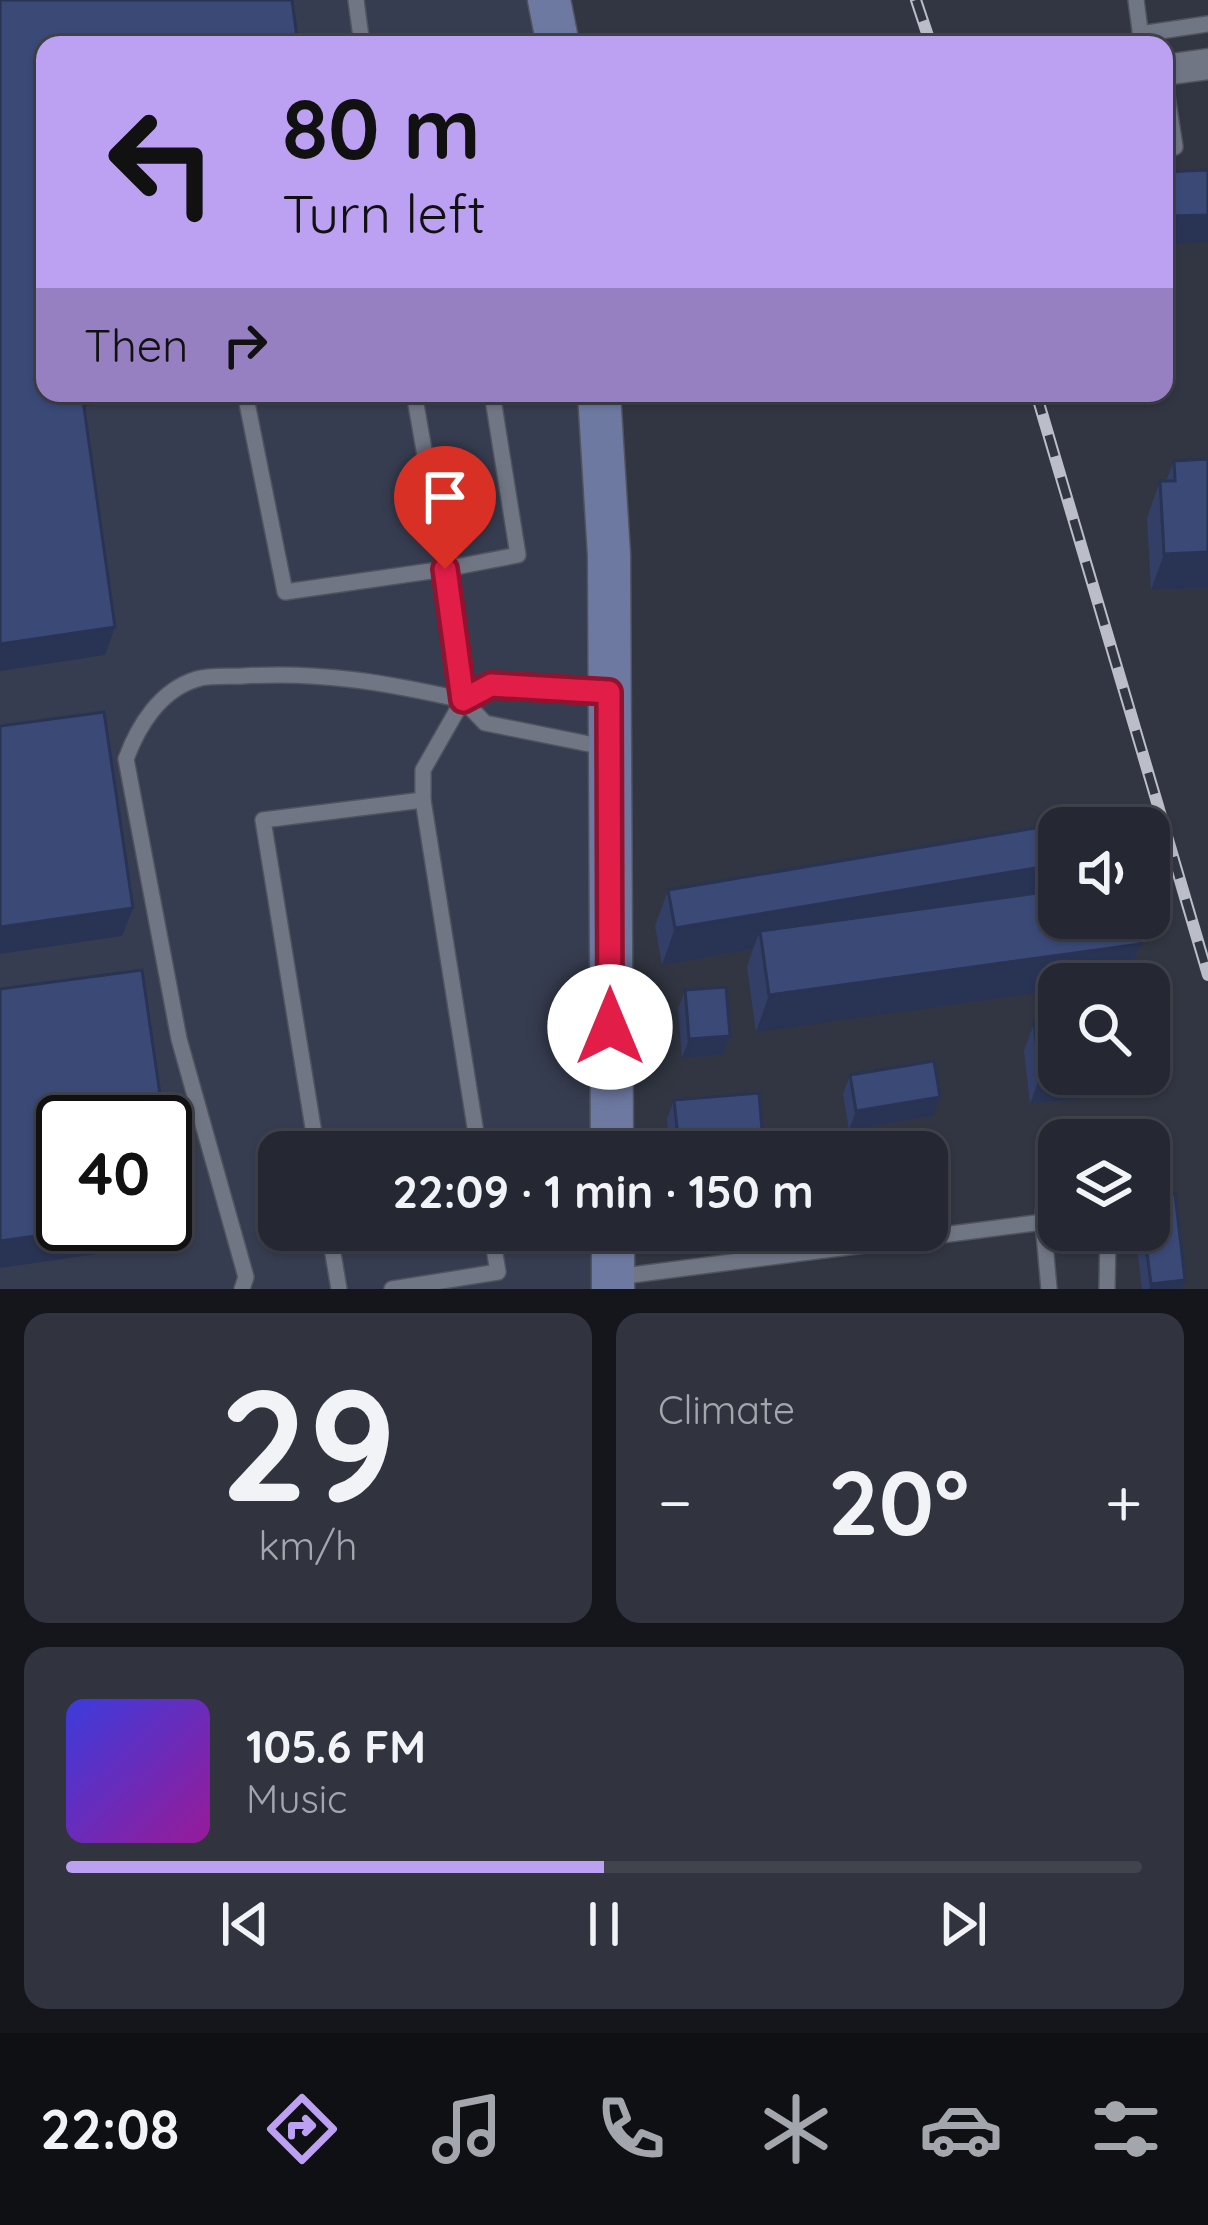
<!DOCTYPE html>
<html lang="en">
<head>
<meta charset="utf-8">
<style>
  :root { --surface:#252832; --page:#31343e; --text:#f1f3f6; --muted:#a3a6ac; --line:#42444d; --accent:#bca0f2 }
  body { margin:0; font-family:Quicksand,sans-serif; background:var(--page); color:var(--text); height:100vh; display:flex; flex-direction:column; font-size:45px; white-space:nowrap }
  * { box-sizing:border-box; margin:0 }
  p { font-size:39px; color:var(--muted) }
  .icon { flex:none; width:66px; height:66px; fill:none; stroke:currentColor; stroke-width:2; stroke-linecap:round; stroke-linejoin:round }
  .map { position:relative; height:1289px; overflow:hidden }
  .side { display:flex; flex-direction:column; gap:24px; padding:24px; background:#14161c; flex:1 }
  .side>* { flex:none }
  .banner { position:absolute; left:36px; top:36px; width:1137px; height:366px; border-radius:24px; box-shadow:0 3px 9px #0004,0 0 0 3px var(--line); background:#bca0f2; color:#111; overflow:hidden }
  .controls { position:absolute; left:1038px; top:807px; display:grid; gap:24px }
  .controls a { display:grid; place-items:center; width:132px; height:132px; border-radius:24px; background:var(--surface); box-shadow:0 3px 9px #0004,0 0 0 3px var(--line); font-size:60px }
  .speed { position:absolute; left:36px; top:1095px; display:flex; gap:24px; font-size:60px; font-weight:700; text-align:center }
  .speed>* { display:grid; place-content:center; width:156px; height:156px; border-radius:50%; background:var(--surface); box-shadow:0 3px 9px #0004,0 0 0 3px var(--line); line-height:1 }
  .speed .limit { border:6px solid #111; border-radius:18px; background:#fff; color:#111 }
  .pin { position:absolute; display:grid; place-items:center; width:102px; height:102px; color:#fff; margin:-123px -51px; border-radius:50% 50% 50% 0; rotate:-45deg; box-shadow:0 0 12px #0007 }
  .pin .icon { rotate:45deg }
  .me { position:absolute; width:132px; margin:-66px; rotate:0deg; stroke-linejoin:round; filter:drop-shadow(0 0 9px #0008) }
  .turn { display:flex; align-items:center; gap:42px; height:252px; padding:0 48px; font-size:54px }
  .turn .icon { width:156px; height:156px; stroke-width:2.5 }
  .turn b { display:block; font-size:84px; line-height:102px }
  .then { display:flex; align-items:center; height:114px; padding:0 48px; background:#0003; gap:24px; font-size:45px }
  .big { font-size:90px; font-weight:700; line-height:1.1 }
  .side .card { flex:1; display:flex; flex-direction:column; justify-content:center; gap:18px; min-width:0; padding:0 42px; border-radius:24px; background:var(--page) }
  .side .dial { align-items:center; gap:0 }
  .dial b { font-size:156px; line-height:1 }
  .song { display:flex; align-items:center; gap:36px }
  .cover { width:144px; height:144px; border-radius:18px; background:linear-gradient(135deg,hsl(240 70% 55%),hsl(300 70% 35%)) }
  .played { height:12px; border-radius:6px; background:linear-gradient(90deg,var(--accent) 50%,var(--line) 50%) }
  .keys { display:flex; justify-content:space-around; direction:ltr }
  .heat { display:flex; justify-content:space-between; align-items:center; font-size:66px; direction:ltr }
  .side .tiles { flex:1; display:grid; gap:24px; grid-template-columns:1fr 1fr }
  .card:last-child { grid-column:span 2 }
  .trip { position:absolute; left:258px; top:1131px; width:690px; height:120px; border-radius:24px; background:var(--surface); box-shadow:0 3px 9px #0004,0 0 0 3px var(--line); font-weight:700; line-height:120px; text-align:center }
  .tab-bar { display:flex; height:192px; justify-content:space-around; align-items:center; background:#0f1014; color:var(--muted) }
  .tab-bar .icon { width:84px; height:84px }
  .tab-bar .selected { color:var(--accent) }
  .tab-bar b { font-size:54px; color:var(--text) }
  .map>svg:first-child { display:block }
  .built { fill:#373d50; fill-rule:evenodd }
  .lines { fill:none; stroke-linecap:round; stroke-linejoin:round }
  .lane-casing { stroke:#50545e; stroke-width:18 }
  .street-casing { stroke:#50545e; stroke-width:33 }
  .secondary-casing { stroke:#50545e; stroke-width:45 }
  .lane { stroke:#717685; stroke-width:15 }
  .street { stroke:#717685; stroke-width:30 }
  .secondary { stroke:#6e79a1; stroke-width:42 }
  .rail-casing { stroke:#bbbec8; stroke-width:12 }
  .rail { stroke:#313642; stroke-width:8; stroke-dasharray:22; stroke-linecap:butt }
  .wall { fill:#333f66 }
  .shaded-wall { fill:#293353 }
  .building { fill:#3b4977; stroke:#293353; stroke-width:3 }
  .route-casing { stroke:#92132f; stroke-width:30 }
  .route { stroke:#e11d48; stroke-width:21 }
</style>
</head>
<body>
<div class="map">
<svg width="1208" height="1289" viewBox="0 0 1208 1289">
  <rect width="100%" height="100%" fill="#313642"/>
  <path class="built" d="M0,0H540L552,45H45V393H587L604,1152H279V1230H607L609,1289H0ZM63,1122H165V1224H63Z"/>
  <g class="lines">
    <g class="lane-casing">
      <g id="lane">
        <path d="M356,0L362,45"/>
        <path d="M1136,0L1142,45"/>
        <path d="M1140,34L1208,24"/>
        <path d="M1164,77L1175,147L1164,150"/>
        <path d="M245,393L285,592L445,569L414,393"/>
        <path d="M606,692L491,685L463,700L485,723L609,748"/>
        <path d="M317,1152L263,820L423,800"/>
        <path d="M479,1152L423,800V770L463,700L445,569L518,555L492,393"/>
        <path d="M329,1230L339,1289"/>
        <path d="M616,1277L1043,1222"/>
        <path d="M242,1289L246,1277L179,1039L126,759C138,726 160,690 197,679C210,675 229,677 243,676C320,671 388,683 463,700"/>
        <path d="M392,1289L498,1272L491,1230"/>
        <path d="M1049,1289L1043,1222L1047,1149L1059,1150"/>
        <path d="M1107,1289L1108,1230"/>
      </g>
    </g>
    <g class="street-casing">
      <path id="street" d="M1164,70L1208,64"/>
    </g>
    <g class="secondary-casing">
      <g id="secondary">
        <path d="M549,0L558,45"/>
        <path d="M599,393L609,555L612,1152"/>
        <path d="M613,1230V1289"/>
      </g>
    </g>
    <use href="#lane" class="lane"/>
    <use href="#street" class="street"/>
    <use href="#secondary" class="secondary"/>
    <g class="rail-casing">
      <g id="rail">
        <path d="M916,0L931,45"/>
        <path d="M1036,393L1208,975"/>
      </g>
    </g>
    <use href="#rail" class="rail"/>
  </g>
  <g class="wall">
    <path d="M1208,459V588L1151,590L1147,518L1160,481H1166L1174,461Z"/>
    <path d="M1059,828L1140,944L1126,981L1101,984H1059L756,1032L747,967L753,949L662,965L655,926L668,890Z"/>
    <path d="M685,990L730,1036L723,1055L682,1058L678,1009Z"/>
    <path d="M1034,1023L1117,1094L1030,1104L1024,1051Z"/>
    <path d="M850,1075L933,1116L849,1130L843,1094Z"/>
    <path d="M674,1100L755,1149L716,1152H670L667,1119Z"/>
    <path d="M1135,1230H1149L1182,1289H1142Z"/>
  </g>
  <g class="shaded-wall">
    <path d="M1208,215V242L1166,244L1164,249V229L1168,216Z"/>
    <path d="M75,393H140L138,399L70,408Z"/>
    <path d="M1208,552V588L1151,590L1164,554Z"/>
    <path d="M115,627L105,655L0,671V644Z"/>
    <path d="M1059,864V898L760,931L753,949L662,965L675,928Z"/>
    <path d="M133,908L122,936L0,954V927Z"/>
    <path d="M1140,944L1126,981L1101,984H1059V990L756,1032L769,995Z"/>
    <path d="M730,1036L723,1055L682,1058L689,1039Z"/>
    <path d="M1059,1074H1124L1117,1094L1030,1104L1040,1076Z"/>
    <path d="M940,1097L933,1116L849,1130L856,1111Z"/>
    <path d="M762,1130L755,1149L716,1152H672L678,1137Z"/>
    <path d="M177,1216L167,1244L0,1268V1241L120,1224H165V1217Z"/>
    <path d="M1185,1280L1182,1289H1149L1151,1284Z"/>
  </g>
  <g class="building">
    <path d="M0,0H292L298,45H45V393H82L115,627L0,644Z"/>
    <path d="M1208,170V215L1168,216L1169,235H1164V172Z"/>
    <path d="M1208,459V552L1164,554L1160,481H1175L1174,461Z"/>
    <path d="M104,712L133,908L0,927V726Z"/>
    <path d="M1112,815L1114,828H1059V864L675,928L668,890Z"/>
    <path d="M1059,890V918H1136L1140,944L769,995L760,931Z"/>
    <path d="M142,970L164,1122H63V1224H120L0,1241V989Z"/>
    <path d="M726,987L730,1036L689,1039L685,990Z"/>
    <path d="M1059,1020V1074L1040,1076L1034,1023Z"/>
    <path d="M934,1061L940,1097L856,1111L850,1075Z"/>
    <path d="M759,1093L762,1130L678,1137L674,1100Z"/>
    <path d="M165,1131L177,1216L165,1217Z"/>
    <path d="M1175,1194L1185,1280L1151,1284L1144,1230H1149V1197Z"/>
  </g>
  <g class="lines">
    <g class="route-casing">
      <path id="route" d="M445,569L463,700L491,685L609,692L610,1027"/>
    </g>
    <use href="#route" class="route"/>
  </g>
</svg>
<div class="controls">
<a><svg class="icon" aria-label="sound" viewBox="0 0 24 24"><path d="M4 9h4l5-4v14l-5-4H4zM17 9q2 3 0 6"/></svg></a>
<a><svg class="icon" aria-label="search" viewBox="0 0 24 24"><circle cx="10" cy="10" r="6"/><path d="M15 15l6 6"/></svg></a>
<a><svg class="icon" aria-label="layers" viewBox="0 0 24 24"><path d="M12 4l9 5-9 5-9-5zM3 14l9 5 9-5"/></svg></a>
</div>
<div class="speed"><div class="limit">40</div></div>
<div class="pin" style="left:445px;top:569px;background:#d93025"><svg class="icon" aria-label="arrive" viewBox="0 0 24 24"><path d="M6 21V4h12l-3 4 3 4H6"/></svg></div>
<svg class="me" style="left:610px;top:1027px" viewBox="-20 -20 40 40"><circle r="19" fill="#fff"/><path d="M0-13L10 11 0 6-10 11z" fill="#e11d48"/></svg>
<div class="trip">22:09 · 1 min · 150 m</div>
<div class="banner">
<div class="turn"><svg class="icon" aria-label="left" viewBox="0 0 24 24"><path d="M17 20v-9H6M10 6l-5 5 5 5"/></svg><div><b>80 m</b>Turn left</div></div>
<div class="then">Then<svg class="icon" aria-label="right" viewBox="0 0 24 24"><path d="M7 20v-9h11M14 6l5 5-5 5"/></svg></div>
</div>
</div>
<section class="side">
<div class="tiles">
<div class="card dial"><b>29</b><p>km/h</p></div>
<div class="card"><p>Climate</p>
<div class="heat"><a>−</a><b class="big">20°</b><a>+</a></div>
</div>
<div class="card">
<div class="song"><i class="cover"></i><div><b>105.6 FM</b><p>Music</p></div></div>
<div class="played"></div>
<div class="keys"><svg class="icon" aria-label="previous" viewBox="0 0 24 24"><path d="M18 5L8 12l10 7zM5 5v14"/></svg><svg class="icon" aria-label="pause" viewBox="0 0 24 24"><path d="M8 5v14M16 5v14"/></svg><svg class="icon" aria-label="next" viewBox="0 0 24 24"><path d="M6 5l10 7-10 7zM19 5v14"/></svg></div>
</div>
</div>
</section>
<nav class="tab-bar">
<b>22:08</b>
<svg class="icon selected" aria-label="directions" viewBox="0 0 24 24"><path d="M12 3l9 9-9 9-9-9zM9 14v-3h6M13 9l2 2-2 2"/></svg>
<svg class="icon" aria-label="music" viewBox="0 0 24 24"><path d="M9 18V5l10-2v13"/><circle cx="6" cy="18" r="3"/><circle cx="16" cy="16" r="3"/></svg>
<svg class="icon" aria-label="phone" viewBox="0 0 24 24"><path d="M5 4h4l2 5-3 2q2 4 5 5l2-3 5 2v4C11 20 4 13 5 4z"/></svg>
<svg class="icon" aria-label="climate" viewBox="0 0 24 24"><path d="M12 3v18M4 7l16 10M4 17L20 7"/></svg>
<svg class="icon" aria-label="car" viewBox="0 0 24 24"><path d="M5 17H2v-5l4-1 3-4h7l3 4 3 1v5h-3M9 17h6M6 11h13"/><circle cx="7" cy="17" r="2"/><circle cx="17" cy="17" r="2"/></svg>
<svg class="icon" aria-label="filters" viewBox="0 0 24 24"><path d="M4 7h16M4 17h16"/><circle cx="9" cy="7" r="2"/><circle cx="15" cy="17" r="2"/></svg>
</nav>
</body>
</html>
